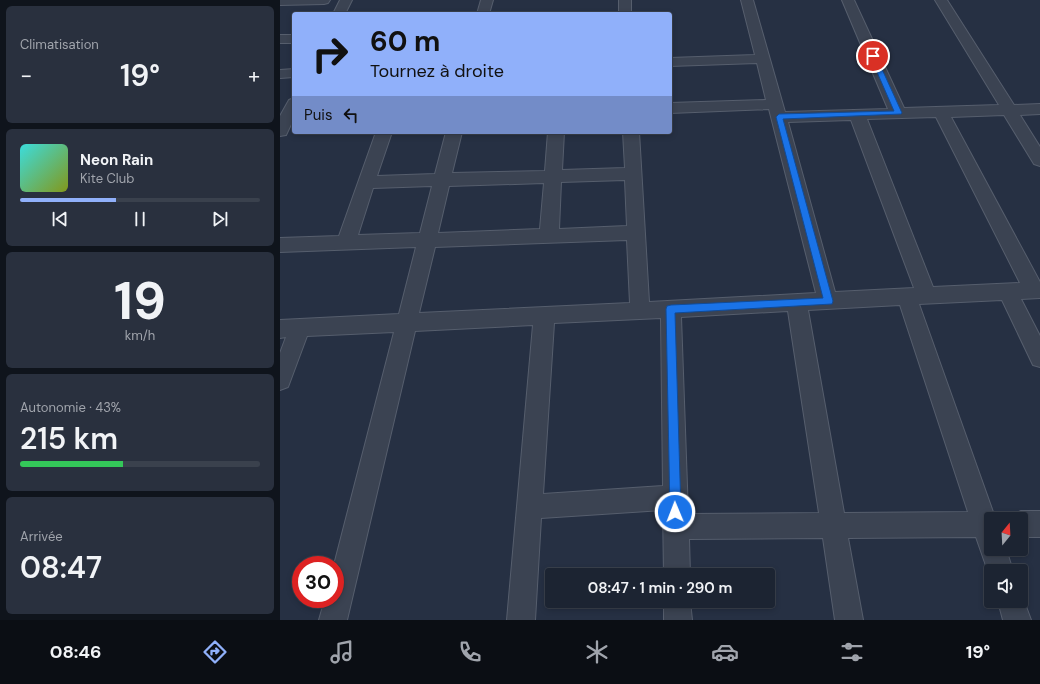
<!DOCTYPE html>
<html lang="fr">
<head>
<meta charset="utf-8">
<style>
  :root { --surface:#1c2432; --page:#29303e; --text:#f1f3f6; --muted:#a0a4ac; --line:#3a414d; --accent:#90b0fa }
  body { margin:0; font-family:"DM Sans",sans-serif; background:var(--page); color:var(--text); height:100vh; display:flex; flex-direction:column; font-size:15px; white-space:nowrap }
  * { box-sizing:border-box; margin:0 }
  p { font-size:13px; color:var(--muted) }
  .icon { flex:none; width:22px; height:22px; fill:none; stroke:currentColor; stroke-width:2; stroke-linecap:round; stroke-linejoin:round }
  .map { position:relative; flex:1; overflow:hidden }
  .panel { display:flex; flex-direction:column; gap:6px; padding:6px; background:#0f141c; width:280px }
  .panel>* { flex:none }
  .top-card { position:absolute; left:12px; top:12px; width:380px; height:122px; border-radius:4px; box-shadow:0 2px 6px #0003,0 0 0 1px var(--line); background:#90b0fa; color:#111; overflow:hidden }
  .needle { width:26px; rotate:18deg }
  .tools { position:absolute; left:704px; top:512px; display:grid; gap:8px }
  .tools a { display:grid; place-items:center; width:44px; height:44px; border-radius:4px; background:var(--surface); box-shadow:0 2px 6px #0003,0 0 0 1px var(--line); font-size:20px }
  .speed { position:absolute; left:12px; top:556px; display:flex; gap:8px; font-size:20px; font-weight:700; text-align:center }
  .speed>* { display:grid; place-content:center; width:52px; height:52px; border-radius:50%; background:var(--surface); box-shadow:0 2px 6px #0003,0 0 0 1px var(--line); line-height:1 }
  .speed .limit { border:6px solid #d22; background:#fff; color:#111 }
  .pin { position:absolute; display:grid; place-items:center; width:34px; height:34px; color:#fff; margin:-17px; border:2px solid #fff; border-radius:50%; box-shadow:0 1px 4px #0007 }
  .me { position:absolute; width:44px; margin:-22px; rotate:359deg; stroke-linejoin:round; filter:drop-shadow(0 0 3px #0008) }
  .turn { display:flex; align-items:center; gap:14px; height:84px; padding:0 12px; font-size:18px }
  .turn .icon { width:52px; height:52px; stroke-width:2.5 }
  .turn b { display:block; font-size:28px; line-height:34px }
  .then { display:flex; align-items:center; height:38px; padding:0 12px; background:#0003; gap:8px; font-size:15px }
  .big { font-size:30px; font-weight:600; line-height:1.1 }
  .panel .widget { flex:1; display:flex; flex-direction:column; justify-content:center; gap:6px; min-width:0; padding:0 14px; border-radius:6px; background:var(--page) }
  .panel .dial { align-items:center; gap:0 }
  .dial b { font-size:52px; line-height:1 }
  .song { display:flex; align-items:center; gap:12px }
  .cover { width:48px; height:48px; border-radius:6px; background:linear-gradient(135deg,hsl(180 70% 55%),hsl(70 70% 35%)) }
  .played { height:4px; border-radius:2px; background:linear-gradient(90deg,var(--accent) 40%,var(--line) 40%) }
  .keys { display:flex; justify-content:space-around; direction:ltr }
  .heat { display:flex; justify-content:space-between; align-items:center; font-size:22px; direction:ltr }
  .charge { height:6px; border-radius:3px; background:linear-gradient(90deg,#34c759 43%,var(--line) 0) }
  .trip { position:absolute; left:265px; top:568px; width:230px; height:40px; border-radius:4px; background:var(--surface); box-shadow:0 2px 6px #0003,0 0 0 1px var(--line); font-weight:600; line-height:40px; text-align:center }
  .tabs { display:flex; height:64px; justify-content:space-around; align-items:center; background:#0b0e14; color:var(--muted) }
  .tabs .icon { width:28px; height:28px }
  .tabs .active { color:var(--accent) }
  .tabs b { font-size:18px; color:var(--text) }
  main { display:flex; flex:1; min-height:0 }
  .map>svg:first-child { display:block }
  .lines { fill:none; stroke-linecap:round; stroke-linejoin:round }
  .minor-casing { stroke:#565e6d; stroke-width:2 }
  .minor { fill:#3b4352; fill-rule:evenodd }
  .route { fill:#1a73e8; stroke:#114b97 }
</style>
</head>
<body>
<main>
<section class="panel">
<div class="widget"><p>Climatisation</p>
<div class="heat"><a>−</a><b class="big">19°</b><a>+</a></div>
</div>
<div class="widget">
<div class="song"><i class="cover"></i><div><b>Neon Rain</b><p>Kite Club</p></div></div>
<div class="played"></div>
<div class="keys"><svg class="icon" aria-label="previous" viewBox="0 0 24 24"><path d="M18 5L8 12l10 7zM5 5v14"/></svg><svg class="icon" aria-label="pause" viewBox="0 0 24 24"><path d="M8 5v14M16 5v14"/></svg><svg class="icon" aria-label="next" viewBox="0 0 24 24"><path d="M6 5l10 7-10 7zM19 5v14"/></svg></div>
</div>
<div class="widget dial"><b>19</b><p>km/h</p></div>
<div class="widget"><p>Autonomie · 43%</p><b class="big">215 km</b><div class="charge"></div></div>
<div class="widget"><p>Arrivée</p><b class="big">08:47</b></div>
</section>
<div class="map">
<svg width="760" height="620" viewBox="0 0 760 620">
  <rect width="100%" height="100%" fill="#263043"/>
  <g class="lines">
    <g class="minor-casing">
      <g id="minor">
        <path d="M0,0H50L48,3L44,4L0,5Z"/>
        <path d="M60,0H72L65,14H53Z"/>
        <path d="M201,0H213L209,14H197Z"/>
        <rect x="339" y="0" width="12" height="14"/>
        <path d="M461,0H473L505,112L608,109L562,0H574L624,108L719,105L655,0H667L734,105L760,104V114L740,115L760,147V166L754,164L724,115L671,117L760,282V298L741,299L760,336V367L753,365L722,300L639,304L713,512L720,515L721,519H711V549H726L733,571H711V580L696,537L568,538L583,620H555L543,538L409,539L410,575H384L383,510L261,518L255,620H227L253,325L135,331L67,620H39L45,599H55V565H54L114,332L27,336L8,387L0,390V353L6,337L0,338V320L119,314L136,247L0,252V238L59,236L96,132H112L97,176L155,174L166,132H182L172,173L265,171L268,132H284L282,170L345,168L343,132H359L369,302L536,293L489,109L390,113V103L486,100L477,63L390,66V58L475,55ZM656,117L740,283L653,287L587,119ZM571,120L634,288L555,292L508,122ZM345,180L347,226L279,229L281,182ZM264,183L260,229L158,233L169,186ZM152,186L140,233L78,235L93,188ZM347,240L350,303L139,313L155,247ZM620,305L688,512L564,513L528,310ZM508,311L539,513L408,514L401,317ZM381,318L383,486L263,494L274,323Z"/>
        <rect x="0" y="35" width="14" height="8"/>
        <path d="M14,69V77L0,78V70Z"/>
        <path d="M14,98V118L6,135L0,136V116L9,100Z"/>
        <path d="M741,511H760V537H741V519H731L732,515Z"/>
        <path d="M741,593L751,620H723L718,601H741Z"/>
        <path d="M384,601H410L412,620H384Z"/>
      </g>
    </g>
    <use href="#minor" class="minor"/>
  </g>
  <path class="route" d="M593,54L596,56L622,113L621,114L503,119L553,301L552,304L395,313L401,512L399,516L395,518L391,516L390,512L386,309L387,306L391,305L543,298L496,117L499,114L614,111L590,56Z"/>
</svg>
<div class="tools">
<a><svg class="needle" viewBox="-14 -14 28 28"><path d="M0-13l5 13h-10z" fill="#e53935"/><path d="M0 13l5-13h-10z" fill="#a0a4ac"/></svg></a>
<a><svg class="icon" aria-label="sound" viewBox="0 0 24 24"><path d="M4 9h4l5-4v14l-5-4H4zM17 9q2 3 0 6"/></svg></a>
</div>
<div class="speed"><div class="limit">30</div></div>
<div class="pin" style="left:593px;top:56px;background:#d93025"><svg class="icon" aria-label="arrive" viewBox="0 0 24 24"><path d="M6 21V4h12l-3 4 3 4H6"/></svg></div>
<svg class="me" style="left:395px;top:512px" viewBox="-20 -20 40 40"><circle r="17" fill="#1a73e8" stroke="#fff" stroke-width="3"/><path d="M0-11L8 9 0 5-8 9z" fill="#fff"/></svg>
<div class="trip">08:47 · 1 min · 290 m</div>
<div class="top-card">
<div class="turn"><svg class="icon" aria-label="right" viewBox="0 0 24 24"><path d="M7 20v-9h11M14 6l5 5-5 5"/></svg><div><b>60 m</b>Tournez à droite</div></div>
<div class="then">Puis<svg class="icon" aria-label="left" viewBox="0 0 24 24"><path d="M17 20v-9H6M10 6l-5 5 5 5"/></svg></div>
</div>
</div>
</main>
<nav class="tabs">
<b>08:46</b>
<svg class="icon active" aria-label="directions" viewBox="0 0 24 24"><path d="M12 3l9 9-9 9-9-9zM9 14v-3h6M13 9l2 2-2 2"/></svg>
<svg class="icon" aria-label="music" viewBox="0 0 24 24"><path d="M9 18V5l10-2v13"/><circle cx="6" cy="18" r="3"/><circle cx="16" cy="16" r="3"/></svg>
<svg class="icon" aria-label="phone" viewBox="0 0 24 24"><path d="M5 4h4l2 5-3 2q2 4 5 5l2-3 5 2v4C11 20 4 13 5 4z"/></svg>
<svg class="icon" aria-label="climate" viewBox="0 0 24 24"><path d="M12 3v18M4 7l16 10M4 17L20 7"/></svg>
<svg class="icon" aria-label="car" viewBox="0 0 24 24"><path d="M5 17H2v-5l4-1 3-4h7l3 4 3 1v5h-3M9 17h6M6 11h13"/><circle cx="7" cy="17" r="2"/><circle cx="17" cy="17" r="2"/></svg>
<svg class="icon" aria-label="filters" viewBox="0 0 24 24"><path d="M4 7h16M4 17h16"/><circle cx="9" cy="7" r="2"/><circle cx="15" cy="17" r="2"/></svg>
<b>19°</b>
</nav>
</body>
</html>
